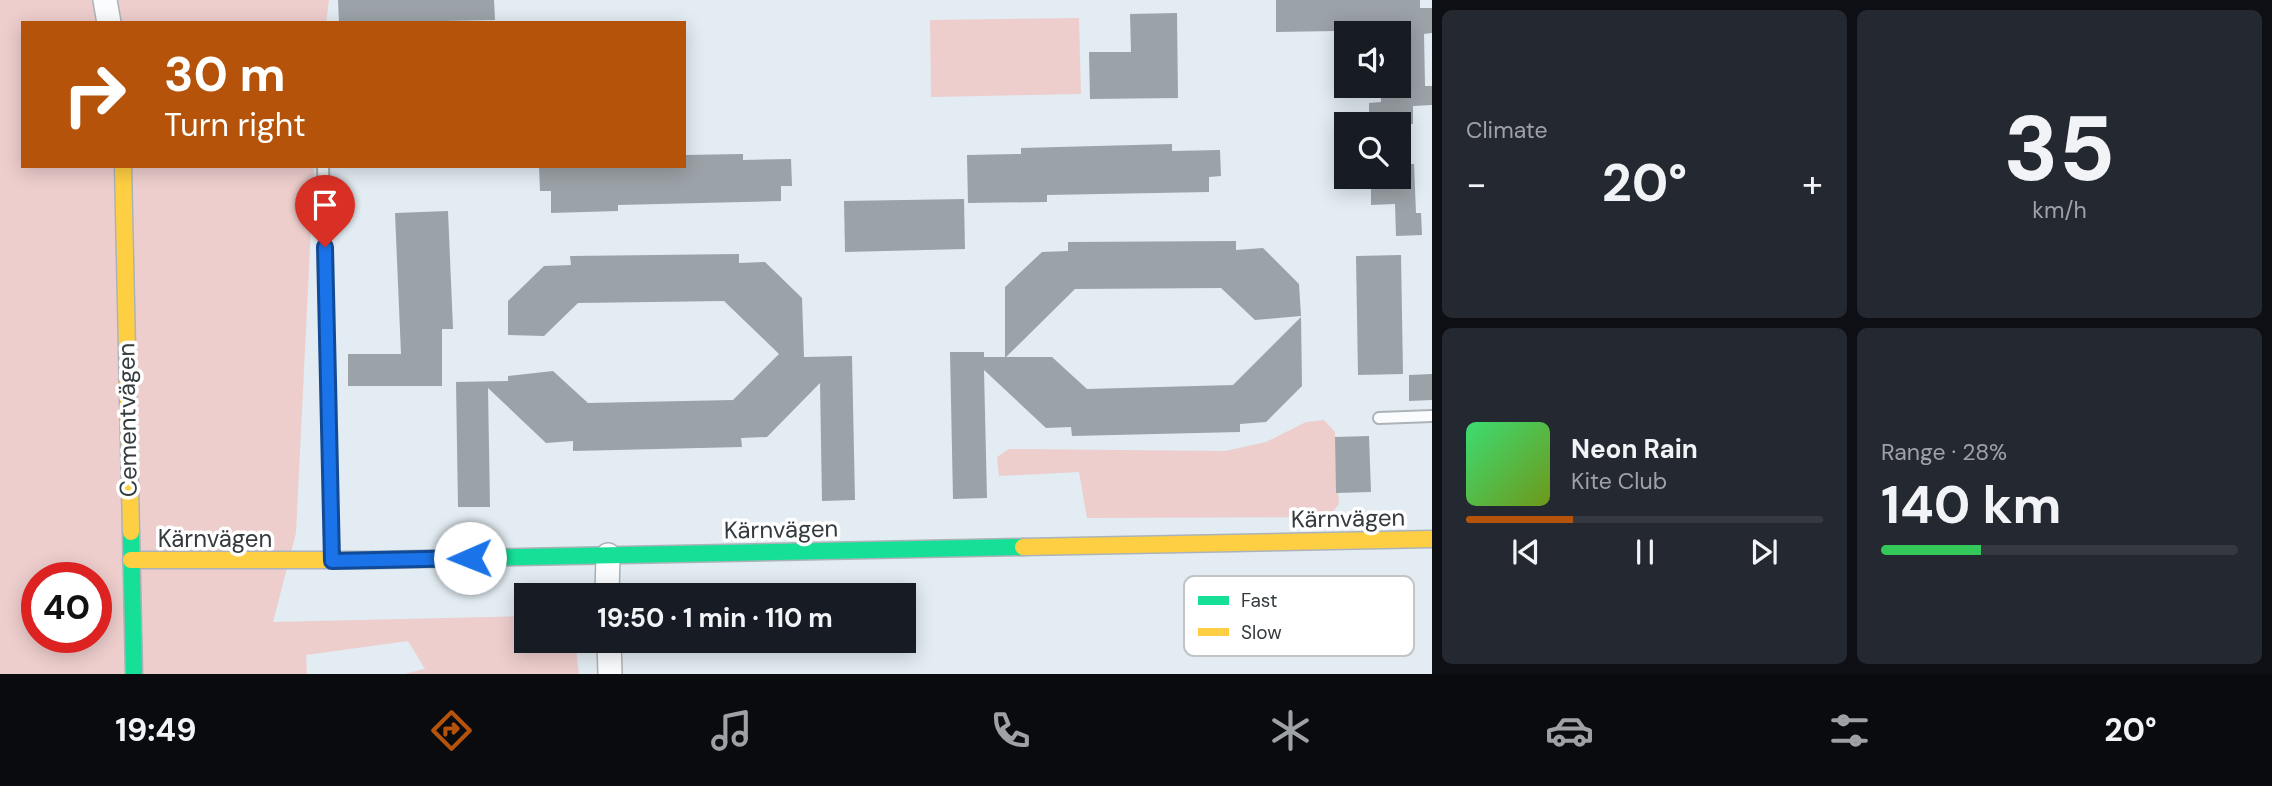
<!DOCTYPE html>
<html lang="en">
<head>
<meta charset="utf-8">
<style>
  :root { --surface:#171b24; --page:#242831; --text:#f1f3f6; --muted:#9ea1a6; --line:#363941; --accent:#b45309 }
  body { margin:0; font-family:"DM Sans",sans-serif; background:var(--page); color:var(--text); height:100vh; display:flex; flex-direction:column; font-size:26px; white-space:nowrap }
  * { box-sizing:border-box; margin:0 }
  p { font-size:23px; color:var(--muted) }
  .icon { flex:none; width:38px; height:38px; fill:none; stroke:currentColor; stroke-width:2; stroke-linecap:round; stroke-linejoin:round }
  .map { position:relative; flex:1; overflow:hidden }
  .sheet { display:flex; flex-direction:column; gap:10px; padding:10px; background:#0d0f14; width:840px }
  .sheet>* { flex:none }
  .top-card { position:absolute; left:21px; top:21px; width:665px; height:147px; border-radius:0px; box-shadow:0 4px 18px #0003; background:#b45309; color:#fff; overflow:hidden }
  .buttons { position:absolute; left:1334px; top:21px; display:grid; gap:14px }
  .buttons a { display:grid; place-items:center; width:77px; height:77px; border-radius:0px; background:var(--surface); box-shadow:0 4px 18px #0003; font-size:35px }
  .speed { position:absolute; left:21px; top:562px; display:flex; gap:14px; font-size:35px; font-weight:700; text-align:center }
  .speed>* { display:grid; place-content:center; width:91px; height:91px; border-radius:50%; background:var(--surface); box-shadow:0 4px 18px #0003; line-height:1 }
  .speed .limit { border:10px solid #d22; background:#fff; color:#111 }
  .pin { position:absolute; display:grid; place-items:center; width:60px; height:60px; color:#fff; margin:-72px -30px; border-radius:50% 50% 50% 0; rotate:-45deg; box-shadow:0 0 7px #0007 }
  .pin .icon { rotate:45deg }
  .me { position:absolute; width:77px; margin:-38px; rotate:269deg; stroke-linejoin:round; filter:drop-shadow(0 0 5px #0008) }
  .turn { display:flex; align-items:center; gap:24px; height:147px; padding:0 28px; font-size:32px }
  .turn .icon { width:91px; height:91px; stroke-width:2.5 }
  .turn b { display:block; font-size:49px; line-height:60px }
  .big { font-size:52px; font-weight:700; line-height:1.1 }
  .sheet .widget { flex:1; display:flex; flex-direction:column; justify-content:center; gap:10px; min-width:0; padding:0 24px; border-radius:10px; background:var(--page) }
  .sheet .dial { align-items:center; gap:0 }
  .dial b { font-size:91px; line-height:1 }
  .song { display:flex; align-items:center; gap:21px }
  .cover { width:84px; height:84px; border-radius:10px; background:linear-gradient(135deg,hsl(140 70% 55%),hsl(80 70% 35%)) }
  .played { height:7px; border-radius:4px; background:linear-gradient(90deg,var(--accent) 30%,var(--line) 30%) }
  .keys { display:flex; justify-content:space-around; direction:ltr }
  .heat { display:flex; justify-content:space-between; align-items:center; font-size:38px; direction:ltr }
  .charge { height:10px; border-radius:5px; background:linear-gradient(90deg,#34c759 28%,var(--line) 0) }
  .sheet .tiles { flex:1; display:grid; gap:10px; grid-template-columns:repeat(2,1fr) }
  .trip { position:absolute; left:514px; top:583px; width:402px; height:70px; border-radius:0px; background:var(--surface); box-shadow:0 4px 18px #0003; font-weight:700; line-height:70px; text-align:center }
  .menu { display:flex; height:112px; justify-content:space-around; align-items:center; background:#090b0e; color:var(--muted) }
  .menu .icon { width:49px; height:49px }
  .menu .active { color:var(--accent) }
  .menu b { font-size:32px; color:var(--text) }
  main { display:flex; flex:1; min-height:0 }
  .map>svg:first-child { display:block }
  .green { fill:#edcecd; fill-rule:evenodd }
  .building { fill:#9ca3a8 }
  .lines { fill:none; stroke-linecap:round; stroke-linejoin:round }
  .lane-casing { stroke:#acb3b8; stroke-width:14 }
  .street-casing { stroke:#acb3b8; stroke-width:26 }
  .fast-casing { stroke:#acb3b8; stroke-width:19 }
  .slow-casing { stroke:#acb3b8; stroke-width:19 }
  .lane { stroke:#fbfcfd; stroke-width:10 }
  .street { stroke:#fbfcfd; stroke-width:23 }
  .fast { stroke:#16e098; stroke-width:16 }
  .slow { stroke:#ffcf43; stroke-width:16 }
  .route-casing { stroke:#114b97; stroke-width:18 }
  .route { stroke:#1a73e8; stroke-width:12 }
  .labels { text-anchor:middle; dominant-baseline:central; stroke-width:7; stroke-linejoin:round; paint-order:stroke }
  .street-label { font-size:24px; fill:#343b3f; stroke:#fff }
  .key { fill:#fff; stroke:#c2c4c5; stroke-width:2 }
  .key-label { font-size:19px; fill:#343b3f }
</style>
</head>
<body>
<main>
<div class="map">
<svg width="1432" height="674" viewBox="0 0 1432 674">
  <rect width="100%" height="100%" fill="#e2ecf2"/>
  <g class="green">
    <path d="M0,0H329L326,23H23V166H314L296,533L273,622L527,616V640L575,641L579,674H404L425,669L408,641L306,655L307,674H0ZM37,578H96V637H37Z"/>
    <path d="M1079,18L1081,94L931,97L930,20Z"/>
    <path d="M1324,420L1335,432L1339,504L1329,517L1087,518L1079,472L999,476L997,457L1009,449L1225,451L1266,442L1306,422Z"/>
  </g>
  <g class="building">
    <path d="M338,0H494L495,20L339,23Z"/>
    <path d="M1276,0H1420V8H1432V33L1424,34L1425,86H1432V105L1413,106V124H1369V103L1381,102V86H1398V30L1276,32Z"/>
    <path d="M1177,13L1178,98L1090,99L1089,52H1131L1130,14Z"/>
    <path d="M1172,144V151L1220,150L1221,176L1209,177V192L1047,195V202L968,203L967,155L1021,154V148Z"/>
    <path d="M743,154V160L791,159L792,186H781V201L618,205V211L551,213V191H540L539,166H684V155Z"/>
    <path d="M1398,164H1414L1416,213H1421L1422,235L1396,236L1395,204L1371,205V177H1398Z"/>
    <path d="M964,199L965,249L845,252L844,201Z"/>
    <path d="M448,211L453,329H442V386H348V354H401L395,213Z"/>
    <path d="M1236,241V250L1263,248L1299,284L1301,316L1255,320L1221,288L1075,289L1006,357H1052L1087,389L1233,385L1301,317L1302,386L1266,422L1240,424V432L1072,436L1071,427L1046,428L984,370L987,498L953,499L950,352H984V357H1005V287L1042,252L1068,251V242Z"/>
    <path d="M739,254V263L765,262L802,298L804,357L852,356L855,500L822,501L820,383L767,437L741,438L742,447L573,451V441L546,443L488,388L490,507H458L456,382L508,381V376L553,371L588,403L733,400L779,354L724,301L578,303L544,336L508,335V301L544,266L571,265L570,256Z"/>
    <path d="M1401,255L1403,374L1358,375L1356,256Z"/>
    <path d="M1432,374V400L1409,401V375Z"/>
    <path d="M1369,436L1371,492L1336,493L1335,437Z"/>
  </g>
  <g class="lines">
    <g class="lane-casing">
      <g id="lane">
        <path d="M323,166L332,559"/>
        <path d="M1379,418L1432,416"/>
      </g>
    </g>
    <g class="street-casing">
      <g id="street">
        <path d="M105,0L109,23"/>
        <path d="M607,595L608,555"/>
        <path d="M609,640L610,674"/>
      </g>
    </g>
    <g class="fast-casing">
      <g id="fast">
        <path d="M131,532L134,674"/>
        <path d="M373,560L1023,547"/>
      </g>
    </g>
    <g class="slow-casing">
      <g id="slow">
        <path d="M123,166L131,532"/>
        <path d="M1023,547L1432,539"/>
        <path d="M131,560H373"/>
      </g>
    </g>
    <use href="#lane" class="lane"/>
    <use href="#street" class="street"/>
    <use href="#fast" class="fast"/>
    <use href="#slow" class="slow"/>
  </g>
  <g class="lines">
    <g class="route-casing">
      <path id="route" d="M325,247L332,561L470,558"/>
    </g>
    <use href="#route" class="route"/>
  </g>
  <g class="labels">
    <g class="street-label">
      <text transform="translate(127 420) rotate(-91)">Cementvägen</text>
      <text transform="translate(1348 518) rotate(-1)">Kärnvägen</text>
      <text transform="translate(781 529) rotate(-1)">Kärnvägen</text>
      <text x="215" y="538">Kärnvägen</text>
    </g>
  </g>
  <rect x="1184" y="576" width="230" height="80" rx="10" class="key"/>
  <rect x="1198" y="596" width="31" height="9" fill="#16e098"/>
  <rect x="1198" y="628" width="31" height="8" fill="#ffcf43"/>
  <g class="key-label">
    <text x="1241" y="607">Fast</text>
    <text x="1241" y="639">Slow</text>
  </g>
</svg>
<div class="buttons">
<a><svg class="icon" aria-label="sound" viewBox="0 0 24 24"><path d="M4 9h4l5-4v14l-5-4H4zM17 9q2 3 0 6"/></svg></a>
<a><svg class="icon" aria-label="search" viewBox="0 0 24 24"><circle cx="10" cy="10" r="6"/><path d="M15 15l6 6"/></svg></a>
</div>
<div class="speed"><div class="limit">40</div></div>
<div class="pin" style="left:325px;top:247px;background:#d93025"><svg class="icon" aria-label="arrive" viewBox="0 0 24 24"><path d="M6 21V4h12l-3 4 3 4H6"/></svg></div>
<svg class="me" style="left:470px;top:558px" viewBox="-20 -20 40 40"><circle r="19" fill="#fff"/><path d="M0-13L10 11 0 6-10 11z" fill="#1a73e8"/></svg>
<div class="trip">19:50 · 1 min · 110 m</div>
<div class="top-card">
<div class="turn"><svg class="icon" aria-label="right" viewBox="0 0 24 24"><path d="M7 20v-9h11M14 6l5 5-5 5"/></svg><div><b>30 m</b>Turn right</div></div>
</div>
</div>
<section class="sheet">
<div class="tiles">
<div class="widget"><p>Climate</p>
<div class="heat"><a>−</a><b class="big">20°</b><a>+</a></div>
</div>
<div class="widget dial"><b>35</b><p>km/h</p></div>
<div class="widget">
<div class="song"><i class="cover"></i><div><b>Neon Rain</b><p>Kite Club</p></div></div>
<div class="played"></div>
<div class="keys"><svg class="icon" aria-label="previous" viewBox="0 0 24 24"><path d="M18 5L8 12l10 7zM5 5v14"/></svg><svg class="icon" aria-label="pause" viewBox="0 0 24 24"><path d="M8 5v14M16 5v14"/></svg><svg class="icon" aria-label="next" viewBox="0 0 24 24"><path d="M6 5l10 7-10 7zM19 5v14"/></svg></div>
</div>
<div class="widget"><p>Range · 28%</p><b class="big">140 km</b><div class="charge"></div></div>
</div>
</section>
</main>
<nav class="menu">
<b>19:49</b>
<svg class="icon active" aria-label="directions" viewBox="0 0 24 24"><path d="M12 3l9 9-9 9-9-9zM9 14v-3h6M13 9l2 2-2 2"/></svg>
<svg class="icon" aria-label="music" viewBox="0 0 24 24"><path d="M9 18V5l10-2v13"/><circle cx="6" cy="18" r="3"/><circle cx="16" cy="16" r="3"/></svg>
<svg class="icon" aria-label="phone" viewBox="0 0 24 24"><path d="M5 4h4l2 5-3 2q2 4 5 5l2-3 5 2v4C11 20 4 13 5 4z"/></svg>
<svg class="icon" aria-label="climate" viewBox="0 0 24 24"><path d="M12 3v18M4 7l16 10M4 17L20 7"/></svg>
<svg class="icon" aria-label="car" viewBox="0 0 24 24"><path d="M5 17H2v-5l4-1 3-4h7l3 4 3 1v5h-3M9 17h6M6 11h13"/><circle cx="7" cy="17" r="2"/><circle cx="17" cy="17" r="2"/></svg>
<svg class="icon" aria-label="filters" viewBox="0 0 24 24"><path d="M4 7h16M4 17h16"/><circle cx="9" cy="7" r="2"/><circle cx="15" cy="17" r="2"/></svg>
<b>20°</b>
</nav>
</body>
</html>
